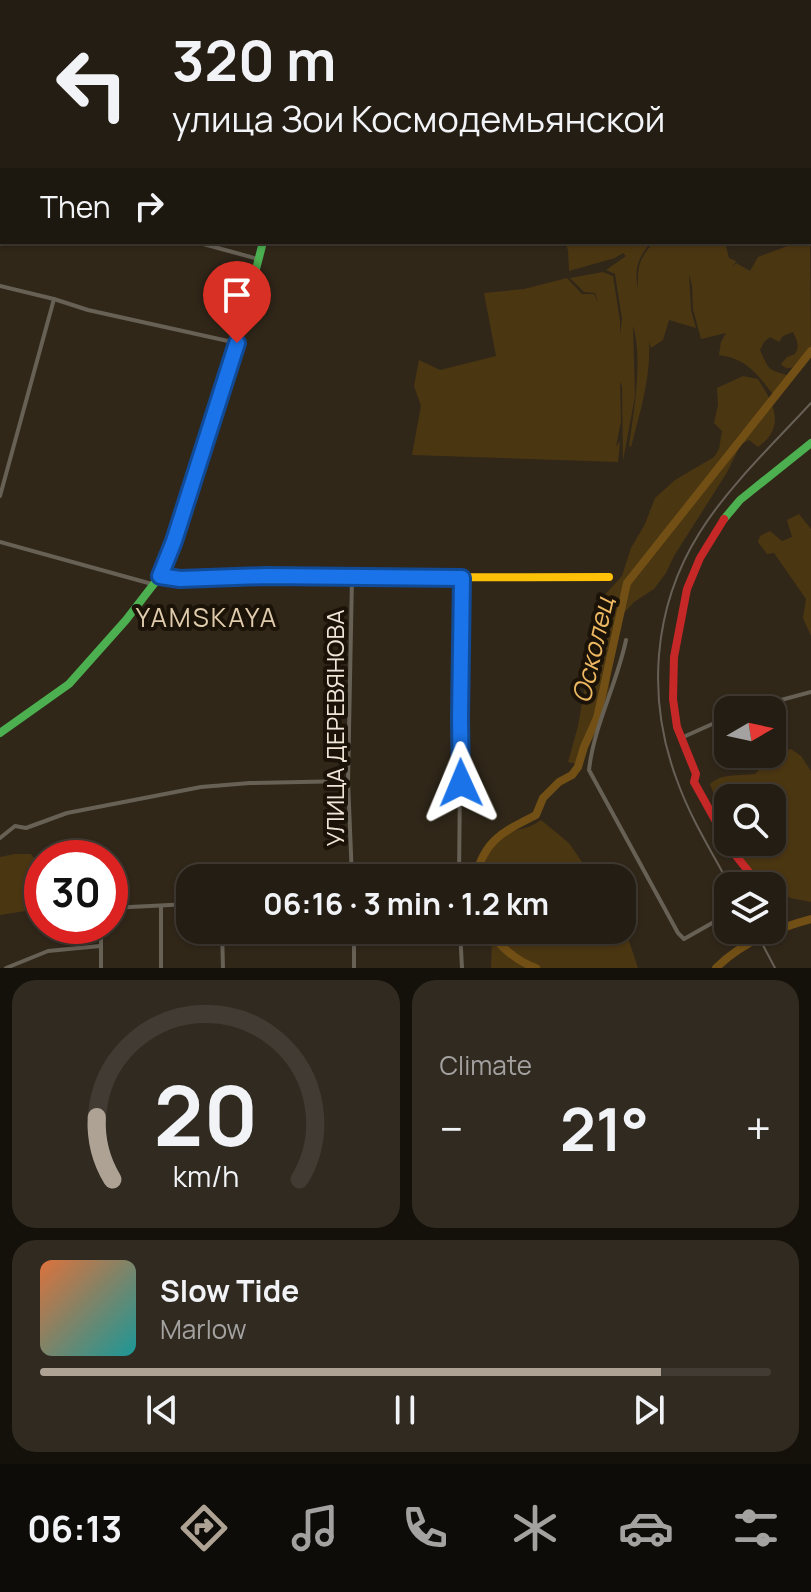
<!DOCTYPE html>
<html lang="en">
<head>
<meta charset="utf-8">
<style>
  :root { --surface:#241d13; --page:#302a21; --text:#f1f3f6; --muted:#a3a2a0; --line:#413b33; --accent:#ada294 }
  body { margin:0; font-family:Manrope,sans-serif; background:var(--page); color:var(--text); height:100vh; display:flex; flex-direction:column; font-size:30px; white-space:nowrap }
  * { box-sizing:border-box; margin:0 }
  p { font-size:26px; color:var(--muted) }
  .icon { flex:none; width:44px; height:44px; fill:none; stroke:currentColor; stroke-width:2; stroke-linecap:round; stroke-linejoin:round }
  .map { position:relative; height:968px; overflow:hidden }
  .details { display:flex; flex-direction:column; gap:12px; padding:12px; background:#14100a; flex:1 }
  .details>* { flex:none }
  .top-card { position:absolute; left:0px; top:0px; width:812px; height:244px; box-shadow:0 2px 6px #0004,0 0 0 2px var(--line); background:#241d13; color:var(--text); overflow:hidden }
  .needle { width:52px; rotate:81deg }
  .buttons { position:absolute; left:714px; top:696px; display:grid; gap:16px }
  .buttons a { display:grid; place-items:center; width:72px; height:72px; border-radius:16px; background:var(--surface); box-shadow:0 2px 6px #0004,0 0 0 2px var(--line); font-size:40px }
  .speed { position:absolute; left:24px; top:840px; display:flex; gap:16px; font-size:40px; font-weight:700; text-align:center }
  .speed>* { display:grid; place-content:center; width:104px; height:104px; border-radius:50%; background:var(--surface); box-shadow:0 2px 6px #0004,0 0 0 2px var(--line); line-height:1 }
  .speed .limit { border:12px solid #d22; background:#fff; color:#111 }
  .pin { position:absolute; display:grid; place-items:center; width:68px; height:68px; color:#fff; margin:-82px -34px; border-radius:50% 50% 50% 0; rotate:-45deg; box-shadow:0 0 8px #0007 }
  .pin .icon { rotate:45deg }
  .me { position:absolute; width:88px; margin:-44px; rotate:359deg; stroke-linejoin:round; filter:drop-shadow(0 0 6px #0008) }
  .turn { display:flex; align-items:center; gap:28px; height:168px; padding:0 40px; font-size:36px }
  .turn .icon { width:104px; height:104px; stroke-width:2.5 }
  .turn b { display:block; font-size:56px; line-height:68px }
  .then { display:flex; align-items:center; height:76px; padding:0 40px; background:#0003; gap:16px; font-size:30px }
  .big { font-size:60px; font-weight:700; line-height:1.1 }
  .details .card { flex:1; display:flex; flex-direction:column; justify-content:center; gap:12px; min-width:0; padding:0 28px; border-radius:24px; background:var(--page) }
  .details .dial { align-items:center; gap:0 }
  .dial svg { height:208px; overflow:visible; fill:none; stroke:var(--line); stroke-width:7; stroke-linecap:round; text-anchor:middle }
  .dial text { fill:var(--text); stroke:none }
  .song { display:flex; align-items:center; gap:24px }
  .cover { width:96px; height:96px; border-radius:12px; background:linear-gradient(135deg,hsl(20 70% 55%),hsl(180 70% 35%)) }
  .played { height:8px; border-radius:4px; background:linear-gradient(90deg,var(--accent) 85%,var(--line) 85%) }
  .keys { display:flex; justify-content:space-around; direction:ltr }
  .heat { display:flex; justify-content:space-between; align-items:center; font-size:44px; direction:ltr }
  .details .tiles { flex:1; display:grid; gap:12px; grid-template-columns:1fr 1fr }
  .card:last-child { grid-column:span 2 }
  .trip { position:absolute; left:176px; top:864px; width:460px; height:80px; border-radius:24px; background:var(--surface); box-shadow:0 2px 6px #0004,0 0 0 2px var(--line); font-weight:700; line-height:80px; text-align:center }
  .dock { display:flex; height:128px; justify-content:space-around; align-items:center; background:#0e0c08; color:var(--muted) }
  .dock .icon { width:56px; height:56px }
  .dock .active { color:var(--accent) }
  .dock b { font-size:36px; color:var(--text) }
  .map>svg:first-child { display:block }
  .green { fill:#4b3612 }
  .lines { fill:none; stroke-linecap:round; stroke-linejoin:round }
  .river { stroke:#725015; stroke-width:8 }
  .street { stroke:#676055; stroke-width:4 }
  .fast { stroke:#4caf50; stroke-width:8 }
  .slow { stroke:#ffc107; stroke-width:8 }
  .jam { stroke:#c62828; stroke-width:8 }
  .rail { stroke:#676056; stroke-width:2 }
  .route-casing { stroke:#114b97; stroke-width:20 }
  .route { stroke:#1a73e8; stroke-width:14 }
  .labels { text-anchor:middle; dominant-baseline:central; stroke-width:8; stroke-linejoin:round; paint-order:stroke }
  .street-label { font-size:24px; fill:#f0e5d6; stroke:#1b1308 }
  .neighbourhood-label { font-size:26px; letter-spacing:2px; fill:#e0cbac; stroke:#1b1308 }
  .water-label { font-size:26px; font-style:italic; fill:#eeb863; stroke:#1b1308 }
</style>
</head>
<body>
<div class="map">
<svg width="811" height="968" viewBox="0 0 811 968">
  <rect width="100%" height="100%" fill="#302719"/>
  <g class="green">
    <path d="M810,236L811,355L808,356L803,365C793,363 790,374 781,364L787,357L795,354C800,346 797,340 793,332L783,336L779,342L770,337L764,342L760,350C769,369 767,370 787,375L783,387L775,397C758,376 749,359 719,355L721,342L726,333L701,339L693,309L692,285L689,274L691,310L696,328L669,320L663,340L651,348L649,341C651,378 640,412 631,447L629,446C634,411 643,358 633,326L635,396L623,461L622,387L620,381L621,421L616,447L620,441L618,462L412,455L421,406L414,386L419,360L440,370L496,356L484,293L524,289L567,278L582,294H594L598,303L595,293L584,292L570,278L603,272L613,276L620,321V335L622,319L615,274L606,270L626,256L623,253L615,258L569,271L568,250L565,242H651C638,258 634,268 638,289C638,263 638,263 653,242H725L729,258L736,261L732,268L736,263L750,271L758,257L798,242H810Z"/>
    <path d="M743,376L758,379C773,403 787,426 758,447L749,440L741,444L726,474L674,556L666,573L654,589L634,602L622,615L612,661L608,695L597,718L580,765L568,762L578,726L600,600L622,576L631,548L645,524L655,498L675,480L714,457L719,449L722,431L714,423L718,405L717,388Z"/>
    <path d="M799,514L811,529V636L803,618L806,599L774,553L767,554L758,542L760,536L770,531L782,541L792,537L787,520Z"/>
    <path d="M791,749L801,756L811,771V902L790,898L764,881L743,864L732,842H772V798H728V832L710,784C722,773 739,776 755,774L772,756Z"/>
    <path d="M541,820L569,843L593,878H477C484,854 492,839 517,830C526,828 533,826 541,820Z"/>
    <path d="M15,854H31C44,871 42,890 42,910H32L0,915V857Z"/>
    <path d="M622,920L638,968H539C518,963 502,946 489,930H622Z"/>
    <path d="M492,938L501,949L531,968H491Z"/>
  </g>
  <g class="lines">
    <g class="river">
      <path d="M475,878C485,839 503,832 536,815L543,798L559,782L572,775L578,767L584,747L597,718L627,583L811,351"/>
      <path d="M487,930C501,946 515,961 536,968"/>
      <path d="M716,968C742,942 777,928 811,919"/>
    </g>
    <g class="street">
      <path d="M777,0V2"/>
      <path d="M501,2L502,0"/>
      <path d="M563,2V0"/>
      <path d="M0,202L2,203"/>
      <path d="M196,242L258,259"/>
      <path d="M0,286L54,299L88,310L237,343"/>
      <path d="M0,496L54,299"/>
      <path d="M0,542L152,584"/>
      <path d="M626,640C617,684 594,725 589,770L678,933L684,939L728,914"/>
      <path d="M744,710L811,692"/>
      <path d="M681,738L728,717"/>
      <path d="M0,838L15,826L26,828L67,813L201,787L250,783L348,781"/>
      <path d="M352,878L348,781L352,578"/>
      <path d="M459,878L462,578"/>
      <path d="M110,908L190,904"/>
      <path d="M222,930L223,968"/>
      <path d="M460,930L462,968"/>
      <path d="M6,968L48,951L100,946"/>
      <path d="M101,968V926"/>
      <path d="M161,968V906"/>
      <path d="M354,968V930"/>
    </g>
    <g class="fast">
      <path d="M724,519L740,500L811,443"/>
      <path d="M0,733L69,684L126,620L160,576L174,541L237,343L263,242"/>
    </g>
    <path class="slow" d="M160,576C197,582 234,575 271,576C383,578 496,577 609,577"/>
    <g class="jam">
      <path d="M382,2L383,0"/>
      <path d="M724,519L700,558L687,589L674,657L673,699L677,727L696,774L694,782L733,852L760,886"/>
    </g>
    <g class="rail">
      <path d="M730,886C712,852 691,819 678,783C646,700 652,608 700,532C728,487 775,442 811,403"/>
      <path d="M755,930L775,968"/>
    </g>
  </g>
  <g class="lines">
    <g class="route-casing">
      <path id="route" d="M237,343L174,541L160,576L180,579L266,576L462,578L460,717L461,783"/>
    </g>
    <use href="#route" class="route"/>
  </g>
  <g class="labels">
    <g class="street-label">
      <text transform="translate(334 728) rotate(-90)">УЛИЦА ДЕРЕВЯНОВА</text>
    </g>
    <g class="neighbourhood-label">
      <text x="207" y="617">YAMSKAYA</text>
    </g>
    <g class="water-label">
      <text transform="translate(592 650) rotate(-77)">Осколец</text>
    </g>
  </g>
</svg>
<div class="buttons">
<a><svg class="needle" viewBox="-14 -14 28 28"><path d="M0-13l5 13h-10z" fill="#e53935"/><path d="M0 13l5-13h-10z" fill="#a3a2a0"/></svg></a>
<a><svg class="icon" aria-label="search" viewBox="0 0 24 24"><circle cx="10" cy="10" r="6"/><path d="M15 15l6 6"/></svg></a>
<a><svg class="icon" aria-label="layers" viewBox="0 0 24 24"><path d="M12 4l9 5-9 5-9-5zM3 14l9 5 9-5"/></svg></a>
</div>
<div class="speed"><div class="limit">30</div></div>
<div class="pin" style="left:237px;top:343px;background:#d93025"><svg class="icon" aria-label="arrive" viewBox="0 0 24 24"><path d="M6 21V4h12l-3 4 3 4H6"/></svg></div>
<svg class="me" style="left:461px;top:783px" viewBox="-20 -20 40 40"><path d="M0-17L14 15 0 8-14 15z" fill="#1a73e8" stroke="#fff" stroke-width="4"/></svg>
<div class="trip">06:16 · 3 min · 1.2 km</div>
<div class="top-card">
<div class="turn"><svg class="icon" aria-label="left" viewBox="0 0 24 24"><path d="M17 20v-9H6M10 6l-5 5 5 5"/></svg><div><b>320 m</b>улица Зои Космодемьянской</div></div>
<div class="then">Then<svg class="icon" aria-label="right" viewBox="0 0 24 24"><path d="M7 20v-9h11M14 6l5 5-5 5"/></svg></div>
</div>
</div>
<section class="details">
<div class="tiles">
<div class="card dial"><svg viewBox="0 0 100 80">
<path d="M14 69A42 42 0 1 1 86 69"/>
<path d="M14 69A42 42 0 0 1 8 45" stroke="#ada294"/>
<text x="50" y="56" font-size="32" font-weight="700">20</text>
<text x="50" y="72" font-size="11">km/h</text>
</svg></div>
<div class="card"><p>Climate</p>
<div class="heat"><a>−</a><b class="big">21°</b><a>+</a></div>
</div>
<div class="card">
<div class="song"><i class="cover"></i><div><b>Slow Tide</b><p>Marlow</p></div></div>
<div class="played"></div>
<div class="keys"><svg class="icon" aria-label="previous" viewBox="0 0 24 24"><path d="M18 5L8 12l10 7zM5 5v14"/></svg><svg class="icon" aria-label="pause" viewBox="0 0 24 24"><path d="M8 5v14M16 5v14"/></svg><svg class="icon" aria-label="next" viewBox="0 0 24 24"><path d="M6 5l10 7-10 7zM19 5v14"/></svg></div>
</div>
</div>
</section>
<nav class="dock">
<b>06:13</b>
<svg class="icon active" aria-label="directions" viewBox="0 0 24 24"><path d="M12 3l9 9-9 9-9-9zM9 14v-3h6M13 9l2 2-2 2"/></svg>
<svg class="icon" aria-label="music" viewBox="0 0 24 24"><path d="M9 18V5l10-2v13"/><circle cx="6" cy="18" r="3"/><circle cx="16" cy="16" r="3"/></svg>
<svg class="icon" aria-label="phone" viewBox="0 0 24 24"><path d="M5 4h4l2 5-3 2q2 4 5 5l2-3 5 2v4C11 20 4 13 5 4z"/></svg>
<svg class="icon" aria-label="climate" viewBox="0 0 24 24"><path d="M12 3v18M4 7l16 10M4 17L20 7"/></svg>
<svg class="icon" aria-label="car" viewBox="0 0 24 24"><path d="M5 17H2v-5l4-1 3-4h7l3 4 3 1v5h-3M9 17h6M6 11h13"/><circle cx="7" cy="17" r="2"/><circle cx="17" cy="17" r="2"/></svg>
<svg class="icon" aria-label="filters" viewBox="0 0 24 24"><path d="M4 7h16M4 17h16"/><circle cx="9" cy="7" r="2"/><circle cx="15" cy="17" r="2"/></svg>
</nav>
</body>
</html>
